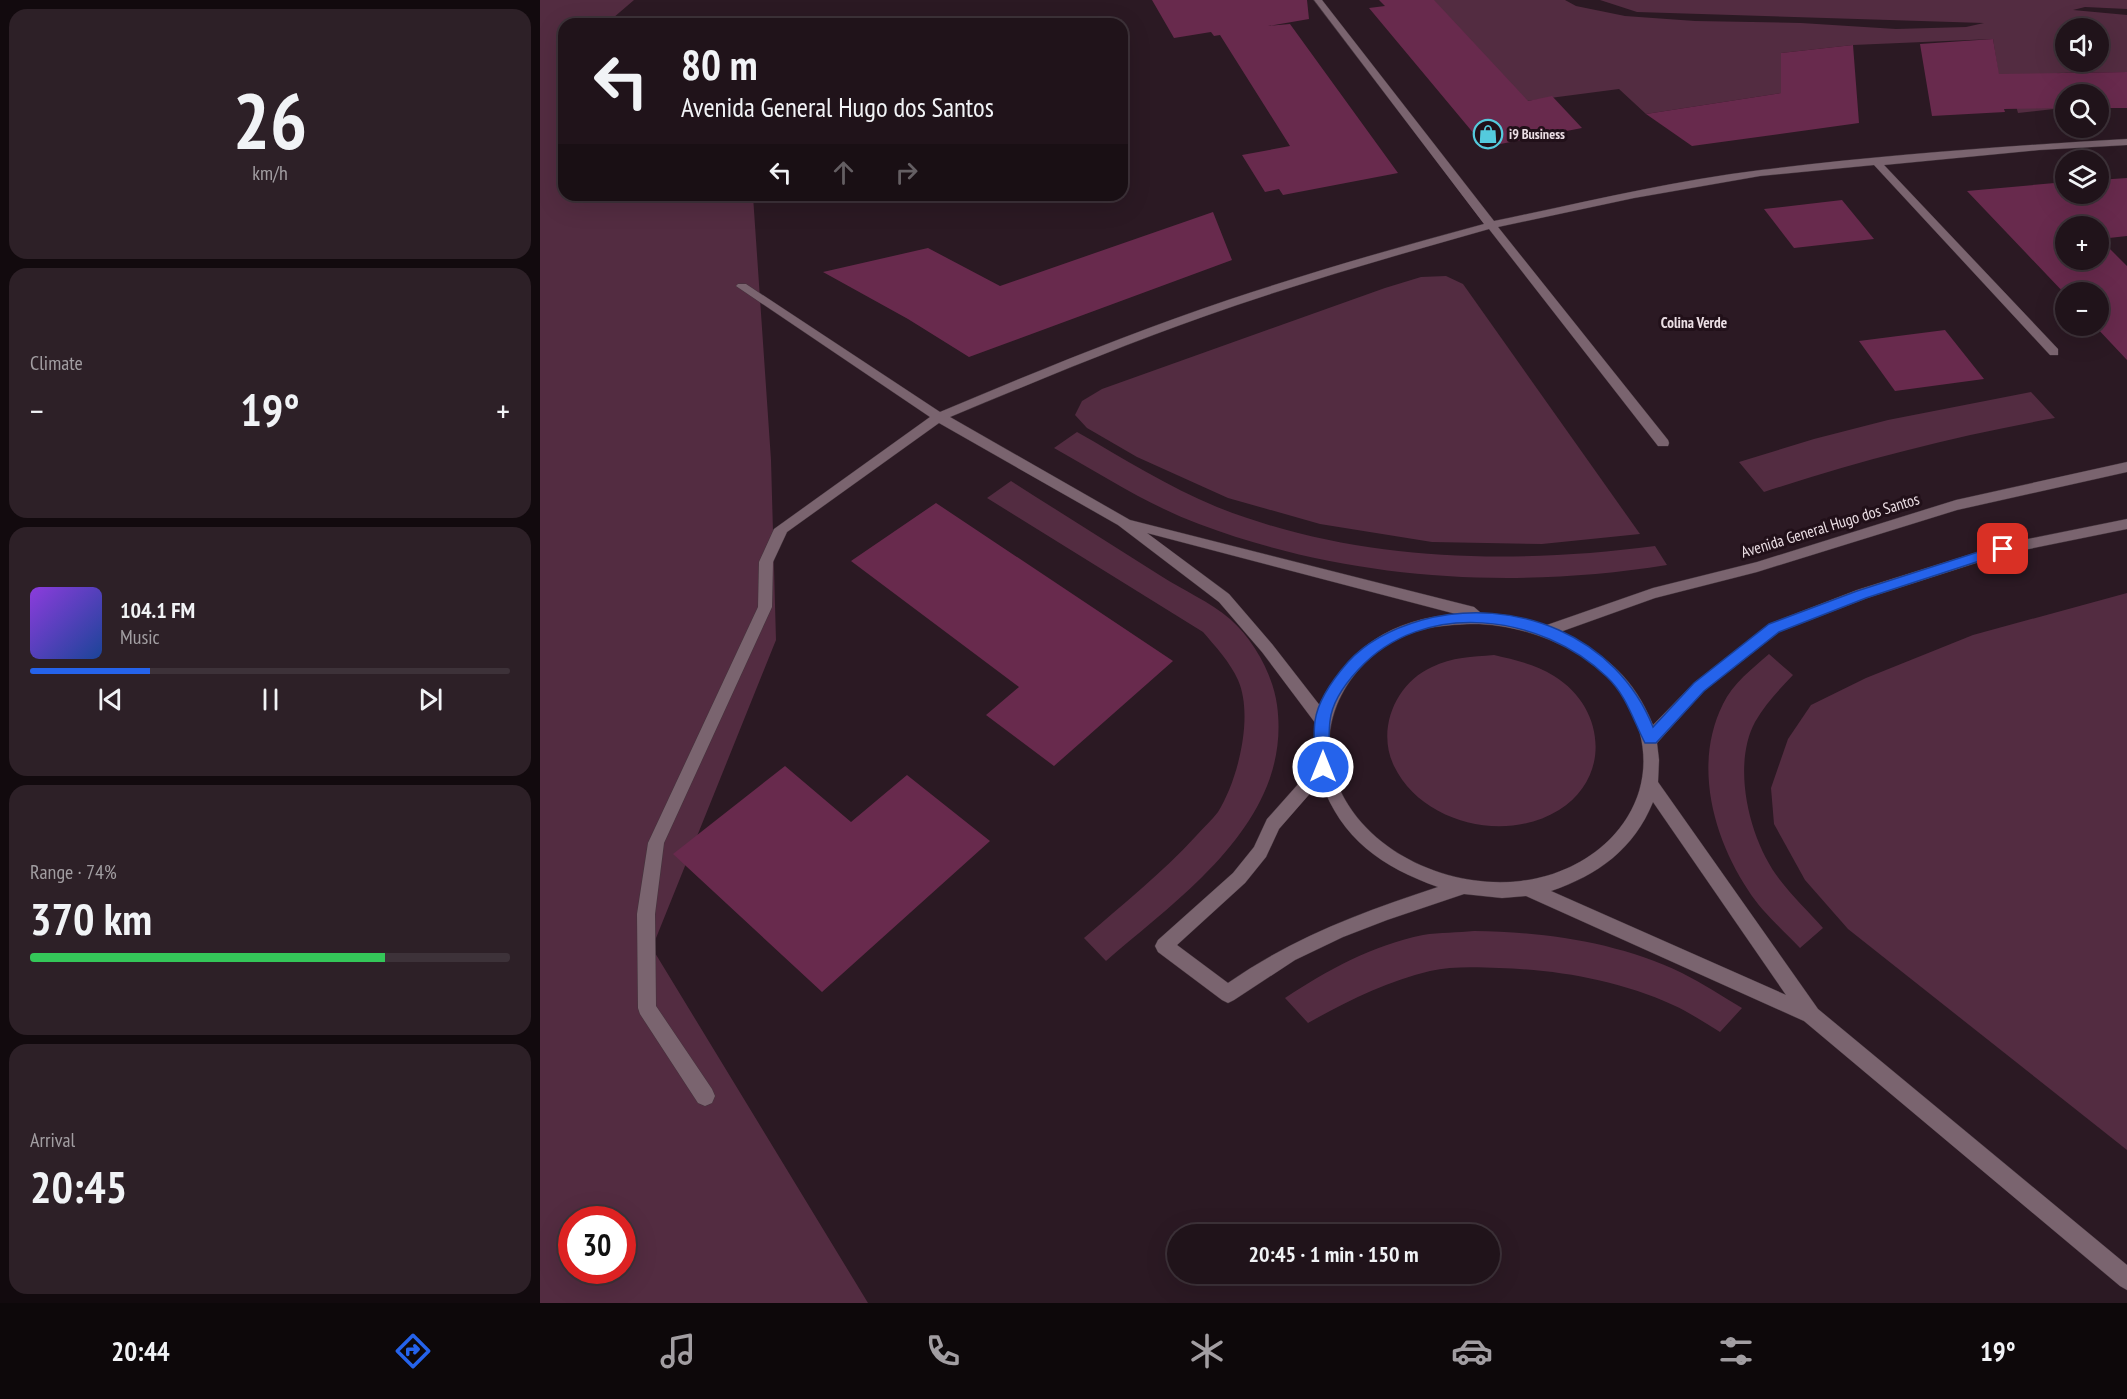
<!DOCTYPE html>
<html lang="en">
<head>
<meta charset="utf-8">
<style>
  :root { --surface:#20131a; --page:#2d2027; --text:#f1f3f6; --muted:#a29ea2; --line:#3d3239; --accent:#2563eb }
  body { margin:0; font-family:"PT Sans Narrow",sans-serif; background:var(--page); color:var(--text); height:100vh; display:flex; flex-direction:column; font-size:22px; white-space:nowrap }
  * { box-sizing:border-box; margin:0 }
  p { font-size:20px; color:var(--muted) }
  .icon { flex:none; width:33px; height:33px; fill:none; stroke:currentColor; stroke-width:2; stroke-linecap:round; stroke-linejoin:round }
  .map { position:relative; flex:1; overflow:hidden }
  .drawer { display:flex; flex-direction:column; gap:9px; padding:9px; background:#120a0e; width:540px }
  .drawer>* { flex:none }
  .hud { position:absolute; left:18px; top:18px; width:570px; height:183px; border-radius:18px; box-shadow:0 6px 24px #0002,0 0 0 2px var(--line); background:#20131a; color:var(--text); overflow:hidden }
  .controls { position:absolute; left:1515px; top:18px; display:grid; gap:12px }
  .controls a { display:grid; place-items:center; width:54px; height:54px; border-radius:50%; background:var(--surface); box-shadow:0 6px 24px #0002,0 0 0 2px var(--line); font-size:30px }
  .speed { position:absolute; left:18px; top:1206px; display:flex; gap:12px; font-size:30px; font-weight:700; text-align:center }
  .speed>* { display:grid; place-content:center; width:78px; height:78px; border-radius:50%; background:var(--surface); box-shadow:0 6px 24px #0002,0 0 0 2px var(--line); line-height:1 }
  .speed .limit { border:9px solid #d22; background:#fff; color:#111 }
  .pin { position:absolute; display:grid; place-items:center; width:51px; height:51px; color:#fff; margin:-26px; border-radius:12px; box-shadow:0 3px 9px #0006 }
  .me { position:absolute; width:66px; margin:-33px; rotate:0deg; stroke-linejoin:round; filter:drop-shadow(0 0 4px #0008) }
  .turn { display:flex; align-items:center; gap:21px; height:126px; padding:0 24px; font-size:27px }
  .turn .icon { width:78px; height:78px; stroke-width:2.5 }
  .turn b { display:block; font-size:42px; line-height:51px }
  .lanes { display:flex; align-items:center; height:57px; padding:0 24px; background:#0003; justify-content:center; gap:30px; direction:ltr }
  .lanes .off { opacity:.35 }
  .big { font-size:45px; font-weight:800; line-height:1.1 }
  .drawer .card { flex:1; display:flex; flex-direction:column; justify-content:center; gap:9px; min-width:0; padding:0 21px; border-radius:18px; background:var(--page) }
  .drawer .dial { align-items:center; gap:0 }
  .dial b { font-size:78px; line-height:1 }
  .song { display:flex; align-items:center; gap:18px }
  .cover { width:72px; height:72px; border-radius:9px; background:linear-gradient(135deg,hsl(270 70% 55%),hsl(220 70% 35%)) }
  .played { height:6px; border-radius:3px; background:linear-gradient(90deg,var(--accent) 25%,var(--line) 25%) }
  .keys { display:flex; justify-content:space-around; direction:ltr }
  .heat { display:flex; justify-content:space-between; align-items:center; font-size:33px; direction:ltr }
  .charge { height:9px; border-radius:4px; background:linear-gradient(90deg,#34c759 74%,var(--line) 0) }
  .trip { position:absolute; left:627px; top:1224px; width:333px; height:60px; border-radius:30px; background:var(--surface); box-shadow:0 6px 24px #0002,0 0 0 2px var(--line); font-weight:800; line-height:60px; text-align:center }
  .dock { display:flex; height:96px; justify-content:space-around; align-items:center; background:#0d080a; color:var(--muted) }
  .dock .icon { width:42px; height:42px }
  .dock .selected { color:var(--accent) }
  .dock b { font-size:27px; color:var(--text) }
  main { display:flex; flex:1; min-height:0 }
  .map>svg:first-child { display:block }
  .green { fill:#532c41; fill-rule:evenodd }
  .building { fill:#682a4d; fill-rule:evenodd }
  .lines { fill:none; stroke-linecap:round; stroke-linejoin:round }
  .minor-casing { stroke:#43343c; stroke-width:1 }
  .minor { fill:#7a646f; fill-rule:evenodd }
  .route { fill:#2563eb; stroke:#184099; stroke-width:1.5 }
  .labels { text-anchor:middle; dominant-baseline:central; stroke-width:6; stroke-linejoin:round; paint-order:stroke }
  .far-poi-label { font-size:14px; font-weight:bold; fill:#ebdee4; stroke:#211019; text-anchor:start }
  .far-neighbourhood-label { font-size:15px; font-weight:bold; fill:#ebdee4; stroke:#211019 }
  .street-label { font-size:16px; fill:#ebdee4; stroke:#211019 }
</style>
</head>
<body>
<main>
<section class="drawer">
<div class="card dial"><b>26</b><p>km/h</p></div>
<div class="card"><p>Climate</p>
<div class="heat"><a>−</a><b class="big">19°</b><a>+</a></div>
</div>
<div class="card">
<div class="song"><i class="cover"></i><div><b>104.1 FM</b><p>Music</p></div></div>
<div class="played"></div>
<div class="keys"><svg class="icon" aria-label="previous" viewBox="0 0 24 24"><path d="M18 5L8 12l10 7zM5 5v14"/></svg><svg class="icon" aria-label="pause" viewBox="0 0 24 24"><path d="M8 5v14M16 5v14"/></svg><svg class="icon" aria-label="next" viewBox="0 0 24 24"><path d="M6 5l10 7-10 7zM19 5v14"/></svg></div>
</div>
<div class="card"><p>Range · 74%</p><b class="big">370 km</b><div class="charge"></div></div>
<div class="card"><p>Arrival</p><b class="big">20:45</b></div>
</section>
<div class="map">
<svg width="1587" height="1303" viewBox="0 0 1587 1303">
  <rect width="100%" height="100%" fill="#2b1923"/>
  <g class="green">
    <path d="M0,0H94L66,24H24V195L213,196L231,460L236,640L112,948L328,1303H0ZM32,1220H82V1270H32Z"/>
    <path d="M893,0H1025L1036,6L1085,16L1155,21L1261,23L1356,29L1426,27L1444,23L1097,12L1060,0H1587V9L1545,7L1533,10L1587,15V72L1517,73L1523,108L1478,113L1470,85L1460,84L1453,39L1313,45L1241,53V93L1106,114L1079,89L987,101ZM1526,28H1558V62H1526Z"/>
    <path d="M906,276L923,284L1100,534L1002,544L892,542L780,524L688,498L597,457L547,428L535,415L542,401L562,389L845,288L881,277Z"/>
    <path d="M1491,392L1515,418C1416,436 1320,460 1224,492L1199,462L1274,439L1348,420Z"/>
    <path d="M537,432C583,458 628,487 677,507C816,562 969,565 1115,546L1127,565C971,590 808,580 659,524C608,505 562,475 514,448Z"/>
    <path d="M471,481C521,513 571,544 621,576C643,590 670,602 690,619C714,640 733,675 737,705C753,820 641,896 566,961L544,938C582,905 622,873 656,836C663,828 672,820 678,812C698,780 714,716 698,680C690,662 675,646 663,632L447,498Z"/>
    <path d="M1587,593V1150L1308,929L1265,880L1234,824L1231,788L1248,739L1271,705L1326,678L1433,635Z"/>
    <path d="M1229,654L1253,675C1239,690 1225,704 1215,722C1191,767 1210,842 1240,880C1253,897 1269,912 1283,928L1260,948C1243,930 1221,911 1208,890C1173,837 1153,764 1183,704C1193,683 1212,669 1229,654Z"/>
    <path d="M954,655C975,660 995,664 1014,676C1065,707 1072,777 1019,810C966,843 882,824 854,766C836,729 856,683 892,667C912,657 932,657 954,655Z"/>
    <path d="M934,931C1005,932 1077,942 1142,973C1162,983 1182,996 1202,1008L1180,1032C1165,1023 1149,1012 1133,1005C1078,980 1018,970 959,968C937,967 911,966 890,971C846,982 807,1001 768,1023L745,998C787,970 833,945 883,935C900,932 918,933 934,931Z"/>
  </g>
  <g class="building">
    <path d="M612,0H767L769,19L728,26L750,24L858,173L743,195L739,189L725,192L702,155L750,146L680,35L674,36L671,32L634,38Z"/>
    <path d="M839,0H894L988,101L1012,96L1042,128L945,147L829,8L845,6Z"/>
    <path d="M1453,39L1459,74L1587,72V108H1558V94H1526V108L1464,109L1465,112L1392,116L1380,44Z"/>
    <path d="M1313,45L1319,123L1152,146L1106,114L1241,93V53Z"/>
    <path d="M1587,178V236L1560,239L1587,266V360L1555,326H1558V292H1526V295L1427,191L1526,182V194H1558V180ZM1526,226H1558V260H1526Z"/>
    <path d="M1302,200L1334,239L1254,248L1224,209Z"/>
    <path d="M673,212L692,260L429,357L368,319L283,272L388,248L460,286Z"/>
    <path d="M1405,330L1444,379L1355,391L1319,341Z"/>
    <path d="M396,503L633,661L514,766L446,715L479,687L311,561Z"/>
    <path d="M245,766L311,822L367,775L450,841L282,992L133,854Z"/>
  </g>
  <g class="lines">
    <g class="minor-casing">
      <path id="minor" d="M774,0H782L954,221C1042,203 1131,181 1221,170C1342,155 1465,146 1587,139V145L1499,150L1344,165L1518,349V355H1510L1334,165L1220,176L1094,198L958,227L1128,440L1129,443L1128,446H1118L949,229C864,253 780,277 697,305C599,338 504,378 410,417L590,520L934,607L941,613L980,618L1004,626L1113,588L1217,562L1416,500L1587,462V472L1417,510L1217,572L1115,598L1020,632C1066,654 1094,678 1113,725L1154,683L1229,624L1317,590L1463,544L1587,519V529L1464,554L1327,598L1239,632L1164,691L1117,743L1119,760L1118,782L1278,1009L1587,1265V1290L1580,1286L1264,1021L986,896L962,898L924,894L847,920L803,937L755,960L694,1000L688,1003L682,1000L618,952L615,946L618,940L693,873L714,847L727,819L776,764L774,741L776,724L722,652L679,602L578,525L399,423L247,532L233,562L232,607L124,843L115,914L116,1006L172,1089L175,1096L172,1103L165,1106L158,1103L100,1014L98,1008L97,914L108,843L218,607L219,562L234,529L390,417L196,286L198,284H206L400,412C495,372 590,333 688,300C772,272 858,247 944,224ZM607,533L916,614C853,619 806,647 781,707L732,644L689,594ZM928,624C985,622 1063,653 1090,707C1133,793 1067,871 981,881C905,890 815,848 793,771C776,711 819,651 875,632C892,626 910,625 928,624ZM781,781C801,839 842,867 898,887C822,912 754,937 688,983L637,945L705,883L726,857L739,829ZM1113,802L1246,995L1011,891C1058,875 1094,849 1113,802Z"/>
    </g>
    <use href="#minor" class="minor"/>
  </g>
  <path class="route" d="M1463,544L1467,546L1469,549L1467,552L1326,598L1239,632L1164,691L1116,743H1105C1093,720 1087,696 1067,677C1002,614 883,598 818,670C805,684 792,702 790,721C788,736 790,752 790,767L788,771H778L775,767C775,752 773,736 775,721C778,699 794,678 808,662C828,640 854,628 882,620C975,595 1077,636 1113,727L1154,683L1229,624L1317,591Z"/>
  <defs>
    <g id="shop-ring" transform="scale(1.5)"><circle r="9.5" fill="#211019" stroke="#54cadd" stroke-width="1.5"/><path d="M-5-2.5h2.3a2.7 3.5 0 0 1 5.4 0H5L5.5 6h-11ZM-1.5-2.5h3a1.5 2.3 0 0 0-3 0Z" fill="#54cadd"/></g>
  </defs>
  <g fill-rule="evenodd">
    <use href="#shop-ring" x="948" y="134"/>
  </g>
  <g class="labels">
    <g class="far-poi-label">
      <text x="969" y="134">i9 Business</text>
    </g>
    <g class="far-neighbourhood-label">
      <text x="1154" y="322">Colina Verde</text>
    </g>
    <g class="street-label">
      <text transform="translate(1290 525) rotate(-17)">Avenida General Hugo dos Santos</text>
    </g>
  </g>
</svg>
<div class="controls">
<a><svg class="icon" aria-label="sound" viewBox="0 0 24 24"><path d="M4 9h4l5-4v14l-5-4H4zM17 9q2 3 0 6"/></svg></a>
<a><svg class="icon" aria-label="search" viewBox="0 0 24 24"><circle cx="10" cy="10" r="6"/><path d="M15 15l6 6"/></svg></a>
<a><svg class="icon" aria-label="layers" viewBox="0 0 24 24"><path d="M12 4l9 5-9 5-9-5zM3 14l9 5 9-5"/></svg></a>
<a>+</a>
<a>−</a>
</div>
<div class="speed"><div class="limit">30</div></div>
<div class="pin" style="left:1463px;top:549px;background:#d93025"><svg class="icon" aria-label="arrive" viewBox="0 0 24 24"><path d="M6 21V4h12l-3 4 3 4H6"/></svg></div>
<svg class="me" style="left:783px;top:767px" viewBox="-20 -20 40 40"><circle r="17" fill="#2563eb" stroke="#fff" stroke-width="3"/><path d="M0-11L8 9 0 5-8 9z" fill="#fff"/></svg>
<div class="trip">20:45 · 1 min · 150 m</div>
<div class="hud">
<div class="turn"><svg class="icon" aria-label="left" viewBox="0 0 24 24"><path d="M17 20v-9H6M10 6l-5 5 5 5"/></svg><div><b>80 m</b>Avenida General Hugo dos Santos</div></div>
<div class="lanes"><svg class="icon" aria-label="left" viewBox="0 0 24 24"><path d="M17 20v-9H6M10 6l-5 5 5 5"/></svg><svg class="icon off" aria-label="ahead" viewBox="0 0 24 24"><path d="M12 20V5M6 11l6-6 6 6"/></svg><svg class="icon off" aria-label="right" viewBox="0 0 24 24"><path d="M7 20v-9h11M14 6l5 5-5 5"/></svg></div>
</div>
</div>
</main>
<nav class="dock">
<b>20:44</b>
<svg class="icon selected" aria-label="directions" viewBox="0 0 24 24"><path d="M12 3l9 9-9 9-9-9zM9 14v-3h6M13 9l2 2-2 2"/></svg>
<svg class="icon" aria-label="music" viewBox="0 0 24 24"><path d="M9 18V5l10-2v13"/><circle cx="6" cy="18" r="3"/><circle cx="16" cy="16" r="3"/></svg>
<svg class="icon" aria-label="phone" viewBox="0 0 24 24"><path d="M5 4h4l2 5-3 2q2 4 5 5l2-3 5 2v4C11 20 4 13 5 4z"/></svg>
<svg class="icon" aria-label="climate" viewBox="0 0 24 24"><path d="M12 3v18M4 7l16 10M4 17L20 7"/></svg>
<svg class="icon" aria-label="car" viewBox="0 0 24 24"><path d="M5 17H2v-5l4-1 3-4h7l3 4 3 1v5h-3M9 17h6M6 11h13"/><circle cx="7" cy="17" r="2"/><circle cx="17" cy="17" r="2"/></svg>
<svg class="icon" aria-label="filters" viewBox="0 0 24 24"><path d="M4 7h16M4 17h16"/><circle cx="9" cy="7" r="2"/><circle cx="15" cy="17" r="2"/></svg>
<b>19°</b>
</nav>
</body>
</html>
